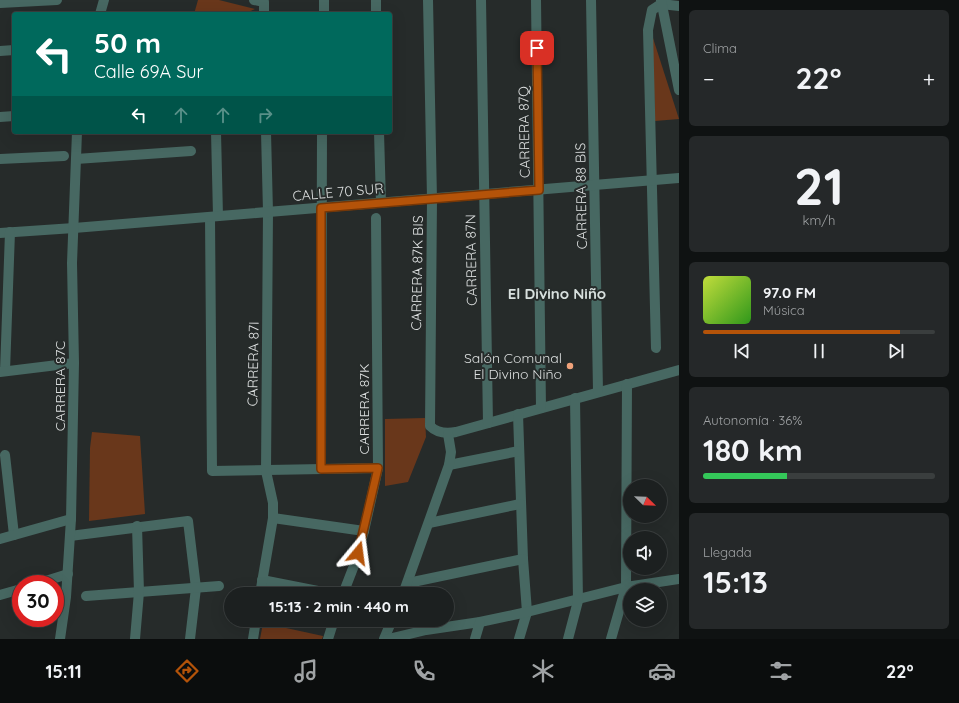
<!DOCTYPE html>
<html lang="es">
<head>
<meta charset="utf-8">
<style>
  :root { --surface:#1c2020; --page:#252829; --text:#f1f3f6; --muted:#a0a3a5; --line:#3a3e3e; --accent:#b45309 }
  body { margin:0; font-family:Quicksand,sans-serif; background:var(--page); color:var(--text); height:100vh; display:flex; flex-direction:column; font-size:15px; white-space:nowrap }
  * { box-sizing:border-box; margin:0 }
  p { font-size:13px; color:var(--muted) }
  .icon { flex:none; width:22px; height:22px; fill:none; stroke:currentColor; stroke-width:2; stroke-linecap:round; stroke-linejoin:round }
  .map { position:relative; flex:1; overflow:hidden }
  .details { display:flex; flex-direction:column; gap:10px; padding:10px; background:#0f1212; width:280px }
  .details>* { flex:none }
  .hud { position:absolute; left:12px; top:12px; width:380px; height:122px; border-radius:4px; box-shadow:0 4px 16px #0002,0 0 0 1px var(--line); background:#00695c; color:#fff; overflow:hidden }
  .needle { width:26px; rotate:113deg }
  .fabs { position:absolute; left:623px; top:479px; display:grid; gap:8px }
  .fabs a { display:grid; place-items:center; width:44px; height:44px; border-radius:50%; background:var(--surface); box-shadow:0 4px 16px #0002,0 0 0 1px var(--line); font-size:20px }
  .speed { position:absolute; left:12px; top:575px; display:flex; gap:8px; font-size:20px; font-weight:700; text-align:center }
  .speed>* { display:grid; place-content:center; width:52px; height:52px; border-radius:50%; background:var(--surface); box-shadow:0 4px 16px #0002,0 0 0 1px var(--line); line-height:1 }
  .speed .limit { border:6px solid #d22; background:#fff; color:#111 }
  .pin { position:absolute; display:grid; place-items:center; width:34px; height:34px; color:#fff; margin:-17px; border-radius:8px; box-shadow:0 2px 6px #0006 }
  .me { position:absolute; width:44px; margin:-22px; rotate:16deg; stroke-linejoin:round; filter:drop-shadow(0 0 3px #0008) }
  .turn { display:flex; align-items:center; gap:14px; height:84px; padding:0 16px; font-size:18px }
  .turn .icon { width:52px; height:52px; stroke-width:2.5 }
  .turn b { display:block; font-size:28px; line-height:34px }
  .lanes { display:flex; align-items:center; height:38px; padding:0 16px; background:#0003; justify-content:center; gap:20px; direction:ltr }
  .lanes .off { opacity:.35 }
  .big { font-size:30px; font-weight:700; line-height:1.1 }
  .details .widget { flex:1; display:flex; flex-direction:column; justify-content:center; gap:6px; min-width:0; padding:0 14px; border-radius:6px; background:var(--page) }
  .details .dial { align-items:center; gap:0 }
  .dial b { font-size:52px; line-height:1 }
  .song { display:flex; align-items:center; gap:12px }
  .cover { width:48px; height:48px; border-radius:6px; background:linear-gradient(135deg,hsl(70 70% 55%),hsl(110 70% 35%)) }
  .played { height:4px; border-radius:2px; background:linear-gradient(90deg,var(--accent) 85%,var(--line) 85%) }
  .keys { display:flex; justify-content:space-around; direction:ltr }
  .heat { display:flex; justify-content:space-between; align-items:center; font-size:22px; direction:ltr }
  .charge { height:6px; border-radius:3px; background:linear-gradient(90deg,#34c759 36%,var(--line) 0) }
  .trip { position:absolute; left:224px; top:587px; width:230px; height:40px; border-radius:20px; background:var(--surface); box-shadow:0 4px 16px #0002,0 0 0 1px var(--line); font-weight:700; line-height:40px; text-align:center }
  .tabs { display:flex; height:64px; justify-content:space-around; align-items:center; background:#0b0d0d; color:var(--muted) }
  .tabs .icon { width:28px; height:28px }
  .tabs .on { color:var(--accent) }
  .tabs b { font-size:18px; color:var(--text) }
  main { display:flex; flex:1; min-height:0 }
  .map>svg:first-child { display:block }
  .green { fill:#69371b }
  .lines { fill:none; stroke-linecap:round; stroke-linejoin:round }
  .minor { stroke:#476862; stroke-width:10 }
  .tertiary { stroke:#476862; stroke-width:10 }
  .route-casing { stroke:#753606; stroke-width:10 }
  .route { stroke:#b45309; stroke-width:7 }
  .poi-dot { fill:#f0a27a; stroke:#262b2a; stroke-width:1.5 }
  .labels { text-anchor:middle; dominant-baseline:central; stroke-width:4; stroke-linejoin:round; paint-order:stroke }
  .street-label { font-size:14px; fill:#dcdfdf; stroke:#262b2a }
  .poi-label { font-size:14px; fill:#dcdfdf; stroke:#262b2a; text-anchor:end }
  .neighbourhood-label { font-size:15px; font-weight:bold; fill:#d8e0de; stroke:#262b2a }
</style>
</head>
<body>
<main>
<div class="map">
<svg width="679" height="639" viewBox="0 0 679 639">
  <rect width="100%" height="100%" fill="#262b2a"/>
  <g class="green">
    <path d="M198,0H219L255,9L244,14H194Z"/>
    <path d="M652,35L679,119L655,121Z"/>
    <path d="M425,418L426,437L408,482L385,486V419Z"/>
    <path d="M92,432L140,436L145,514L89,521L90,448Z"/>
    <path d="M263,623L323,636L322,639H260Z"/>
  </g>
  <g class="lines">
    <g class="minor">
      <path d="M254,0L264,2V14"/>
      <path d="M376,0V14"/>
      <path d="M428,0L432,199L430,426C437,433 446,434 456,432L679,370"/>
      <path d="M481,0L488,423"/>
      <path d="M536,0L541,408"/>
      <path d="M591,0L598,391"/>
      <path d="M0,3L57,0"/>
      <path d="M324,14V0"/>
      <path d="M0,51L14,50"/>
      <path d="M0,117L14,116"/>
      <path d="M216,132L218,216"/>
      <path d="M379,132L381,203"/>
      <path d="M0,159L64,156"/>
      <path d="M76,159L191,151"/>
      <path d="M210,217L212,471L378,468"/>
      <path d="M0,233L74,228"/>
      <path d="M656,348L648,30L652,10L661,4L679,6"/>
      <path d="M5,371L10,232"/>
      <path d="M0,372L74,363"/>
      <path d="M518,414L523,559L527,612L519,639"/>
      <path d="M5,455L14,535"/>
      <path d="M449,465L519,451"/>
      <path d="M321,469L322,132"/>
      <path d="M273,518L364,531"/>
      <path d="M429,523L520,504"/>
      <path d="M70,536L188,521L196,588L190,639"/>
      <path d="M0,539L71,519"/>
      <path d="M262,580L333,594"/>
      <path d="M408,583L523,559"/>
      <path d="M36,584L68,574"/>
      <path d="M260,594L273,518V503L266,471L268,212L266,132"/>
      <path d="M343,594L355,563L364,531L378,468L376,218"/>
      <path d="M403,594L449,465L451,452L448,434"/>
      <path d="M0,595L21,589"/>
      <path d="M86,596L219,586"/>
      <path d="M135,639L139,592L137,526"/>
      <path d="M253,639L256,620"/>
      <path d="M328,639L334,620"/>
      <path d="M384,639L392,620"/>
      <path d="M388,639L426,630L480,622L527,612L626,587L679,579"/>
      <path d="M475,639L480,622"/>
      <path d="M568,639L578,601L575,398"/>
      <path d="M611,639L626,587L627,384"/>
    </g>
    <g class="tertiary">
      <path d="M661,0L679,90"/>
      <path d="M100,14L104,0"/>
      <path d="M74,228L679,178"/>
      <path d="M60,639L66,597L71,519L74,363L72,263L77,132"/>
    </g>
  </g>
  <g class="lines">
    <g class="route-casing">
      <path id="route" d="M358,553L378,468L321,469V208L539,190L537,48"/>
    </g>
    <use href="#route" class="route"/>
  </g>
  <circle class="poi-dot" cx="570" cy="366" r="4"/>
  <g class="labels">
    <g class="street-label">
      <text transform="translate(524 132) rotate(-91)">CARRERA 87Q</text>
      <text transform="translate(338 192) rotate(-5)">CALLE 70 SUR</text>
      <text transform="translate(581 196) rotate(-91)">CARRERA 88 BIS</text>
      <text transform="translate(471 260) rotate(-91)">CARRERA 87N</text>
      <text transform="translate(417 273) rotate(-89)">CARRERA 87K BIS</text>
      <text transform="translate(253 364) rotate(-89)">CARRERA 87I</text>
      <text transform="translate(60 386) rotate(-90)">CARRERA 87C</text>
      <text transform="translate(364 409) rotate(-90)">CARRERA 87K</text>
    </g>
    <g class="poi-label">
      <text x="562" y="358">Salón Comunal<tspan x="562" dy="16">El Divino Niño</tspan></text>
    </g>
    <g class="neighbourhood-label">
      <text x="557" y="293">El Divino Niño</text>
    </g>
  </g>
</svg>
<div class="fabs">
<a><svg class="needle" viewBox="-14 -14 28 28"><path d="M0-13l5 13h-10z" fill="#e53935"/><path d="M0 13l5-13h-10z" fill="#a0a3a5"/></svg></a>
<a><svg class="icon" aria-label="sound" viewBox="0 0 24 24"><path d="M4 9h4l5-4v14l-5-4H4zM17 9q2 3 0 6"/></svg></a>
<a><svg class="icon" aria-label="layers" viewBox="0 0 24 24"><path d="M12 4l9 5-9 5-9-5zM3 14l9 5 9-5"/></svg></a>
</div>
<div class="speed"><div class="limit">30</div></div>
<div class="pin" style="left:537px;top:48px;background:#d93025"><svg class="icon" aria-label="arrive" viewBox="0 0 24 24"><path d="M6 21V4h12l-3 4 3 4H6"/></svg></div>
<svg class="me" style="left:358px;top:553px" viewBox="-20 -20 40 40"><path d="M0-17L14 15 0 8-14 15z" fill="#b45309" stroke="#fff" stroke-width="4"/></svg>
<div class="trip">15:13 · 2 min · 440 m</div>
<div class="hud">
<div class="turn"><svg class="icon" aria-label="left" viewBox="0 0 24 24"><path d="M17 20v-9H6M10 6l-5 5 5 5"/></svg><div><b>50 m</b>Calle 69A Sur</div></div>
<div class="lanes"><svg class="icon" aria-label="left" viewBox="0 0 24 24"><path d="M17 20v-9H6M10 6l-5 5 5 5"/></svg><svg class="icon off" aria-label="ahead" viewBox="0 0 24 24"><path d="M12 20V5M6 11l6-6 6 6"/></svg><svg class="icon off" aria-label="ahead" viewBox="0 0 24 24"><path d="M12 20V5M6 11l6-6 6 6"/></svg><svg class="icon off" aria-label="right" viewBox="0 0 24 24"><path d="M7 20v-9h11M14 6l5 5-5 5"/></svg></div>
</div>
</div>
<section class="details">
<div class="widget"><p>Clima</p>
<div class="heat"><a>−</a><b class="big">22°</b><a>+</a></div>
</div>
<div class="widget dial"><b>21</b><p>km/h</p></div>
<div class="widget">
<div class="song"><i class="cover"></i><div><b>97.0 FM</b><p>Música</p></div></div>
<div class="played"></div>
<div class="keys"><svg class="icon" aria-label="previous" viewBox="0 0 24 24"><path d="M18 5L8 12l10 7zM5 5v14"/></svg><svg class="icon" aria-label="pause" viewBox="0 0 24 24"><path d="M8 5v14M16 5v14"/></svg><svg class="icon" aria-label="next" viewBox="0 0 24 24"><path d="M6 5l10 7-10 7zM19 5v14"/></svg></div>
</div>
<div class="widget"><p>Autonomía · 36%</p><b class="big">180 km</b><div class="charge"></div></div>
<div class="widget"><p>Llegada</p><b class="big">15:13</b></div>
</section>
</main>
<nav class="tabs">
<b>15:11</b>
<svg class="icon on" aria-label="directions" viewBox="0 0 24 24"><path d="M12 3l9 9-9 9-9-9zM9 14v-3h6M13 9l2 2-2 2"/></svg>
<svg class="icon" aria-label="music" viewBox="0 0 24 24"><path d="M9 18V5l10-2v13"/><circle cx="6" cy="18" r="3"/><circle cx="16" cy="16" r="3"/></svg>
<svg class="icon" aria-label="phone" viewBox="0 0 24 24"><path d="M5 4h4l2 5-3 2q2 4 5 5l2-3 5 2v4C11 20 4 13 5 4z"/></svg>
<svg class="icon" aria-label="climate" viewBox="0 0 24 24"><path d="M12 3v18M4 7l16 10M4 17L20 7"/></svg>
<svg class="icon" aria-label="car" viewBox="0 0 24 24"><path d="M5 17H2v-5l4-1 3-4h7l3 4 3 1v5h-3M9 17h6M6 11h13"/><circle cx="7" cy="17" r="2"/><circle cx="17" cy="17" r="2"/></svg>
<svg class="icon" aria-label="filters" viewBox="0 0 24 24"><path d="M4 7h16M4 17h16"/><circle cx="9" cy="7" r="2"/><circle cx="15" cy="17" r="2"/></svg>
<b>22°</b>
</nav>
</body>
</html>
